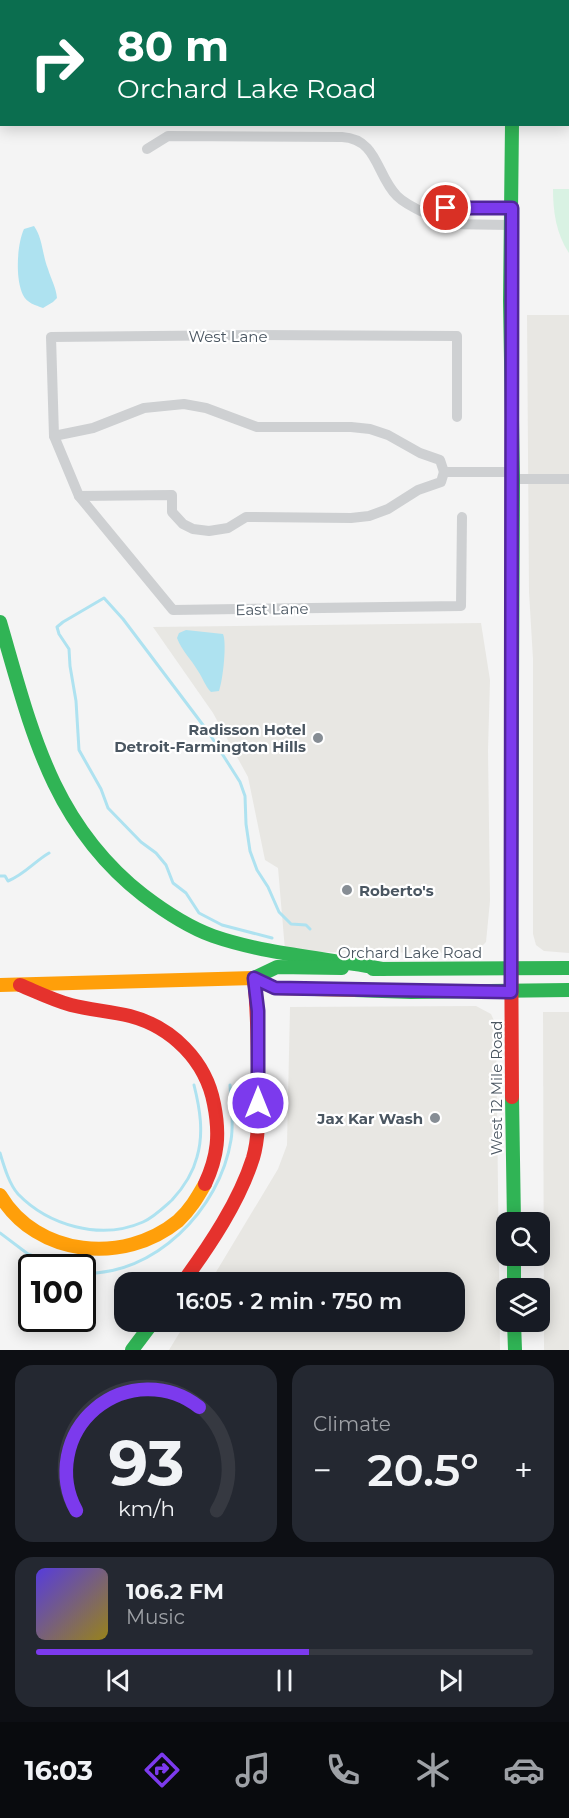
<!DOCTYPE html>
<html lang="en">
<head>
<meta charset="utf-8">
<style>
  :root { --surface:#171b24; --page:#242831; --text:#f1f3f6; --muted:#9ea1a6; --line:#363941; --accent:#7c3aed }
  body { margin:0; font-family:Montserrat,sans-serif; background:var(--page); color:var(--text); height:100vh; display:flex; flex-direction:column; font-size:22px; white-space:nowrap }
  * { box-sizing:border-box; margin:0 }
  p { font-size:20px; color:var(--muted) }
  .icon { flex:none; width:33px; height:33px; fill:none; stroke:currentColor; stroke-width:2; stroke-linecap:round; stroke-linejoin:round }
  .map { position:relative; height:1350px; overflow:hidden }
  .side { display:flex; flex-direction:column; gap:15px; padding:15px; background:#0d0f14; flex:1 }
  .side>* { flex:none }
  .guide { position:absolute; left:0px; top:0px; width:570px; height:126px; box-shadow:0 3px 15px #0003; background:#0b6e4f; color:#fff; overflow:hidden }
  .tools { position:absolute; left:496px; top:1212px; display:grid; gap:12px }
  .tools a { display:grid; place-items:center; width:54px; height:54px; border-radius:12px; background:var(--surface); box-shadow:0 3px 15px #0003; font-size:30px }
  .speed { position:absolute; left:18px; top:1254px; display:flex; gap:12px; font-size:30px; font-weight:700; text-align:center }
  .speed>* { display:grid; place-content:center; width:78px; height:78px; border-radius:50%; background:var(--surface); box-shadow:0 3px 15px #0003; line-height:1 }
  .speed .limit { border:3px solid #111; border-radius:9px; background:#fff; color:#111 }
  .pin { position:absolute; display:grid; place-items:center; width:51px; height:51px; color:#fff; margin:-26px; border:3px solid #fff; border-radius:50%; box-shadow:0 2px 6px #0007 }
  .me { position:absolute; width:66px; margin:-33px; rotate:0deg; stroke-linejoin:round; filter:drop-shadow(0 0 4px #0008) }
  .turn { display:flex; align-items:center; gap:21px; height:126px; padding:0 18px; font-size:27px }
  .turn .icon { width:78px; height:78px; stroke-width:2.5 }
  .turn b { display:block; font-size:42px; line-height:51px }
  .big { font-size:45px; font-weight:600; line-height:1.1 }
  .side .tile { flex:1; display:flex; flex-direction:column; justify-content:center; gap:9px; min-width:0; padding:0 21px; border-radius:18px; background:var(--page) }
  .side .dial { align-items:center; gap:0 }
  .dial svg { height:156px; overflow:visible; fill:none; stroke:var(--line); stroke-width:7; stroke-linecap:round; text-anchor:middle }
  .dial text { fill:var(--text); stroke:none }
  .song { display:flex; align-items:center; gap:18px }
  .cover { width:72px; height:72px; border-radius:9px; background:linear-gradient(135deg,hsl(250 70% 55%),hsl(50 70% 35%)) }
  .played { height:6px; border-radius:3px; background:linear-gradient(90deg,var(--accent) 55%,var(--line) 55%) }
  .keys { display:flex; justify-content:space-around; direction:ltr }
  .heat { display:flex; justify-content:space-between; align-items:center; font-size:33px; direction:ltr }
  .side .tiles { flex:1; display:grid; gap:15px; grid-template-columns:1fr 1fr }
  .tile:last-child { grid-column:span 2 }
  .trip { position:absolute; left:114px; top:1272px; width:351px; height:60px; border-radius:18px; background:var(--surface); box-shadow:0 3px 15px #0003; font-weight:600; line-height:60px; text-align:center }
  .menu { display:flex; height:96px; justify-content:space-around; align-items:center; background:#090b0e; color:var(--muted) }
  .menu .icon { width:42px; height:42px }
  .menu .selected { color:var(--accent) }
  .menu b { font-size:27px; color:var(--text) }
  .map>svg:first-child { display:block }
  .commercial { fill:#e8e7e3 }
  .park { fill:#d9f2e3 }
  .water { fill:#aee2f0 }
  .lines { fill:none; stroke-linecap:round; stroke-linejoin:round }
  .stream { stroke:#aee2f0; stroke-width:3 }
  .street { stroke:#ced0d2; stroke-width:10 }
  .fast { stroke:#30b455; stroke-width:14 }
  .slow { stroke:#ff9f0a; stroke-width:14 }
  .jam { stroke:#e5322d; stroke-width:14 }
  .route-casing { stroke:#51269a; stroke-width:15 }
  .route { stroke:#7c3aed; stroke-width:10 }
  .poi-dot { fill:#868d94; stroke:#fff; stroke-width:2 }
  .labels { text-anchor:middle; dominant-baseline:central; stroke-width:4.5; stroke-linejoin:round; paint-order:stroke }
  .street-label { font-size:15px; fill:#4a5661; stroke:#fff }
  .poi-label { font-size:15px; font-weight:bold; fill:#4a5661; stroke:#fff; text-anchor:end }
</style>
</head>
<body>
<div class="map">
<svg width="569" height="1350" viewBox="0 0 569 1350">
  <rect width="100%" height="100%" fill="#f4f4f4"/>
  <g class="commercial">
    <path d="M527,315H569V953L544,951L536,945L533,934V659L529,592Z"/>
    <path d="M481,623L490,680L488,750L490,901L486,942L477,951L473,953L322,952L285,950L278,868L265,860L248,777L213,713L153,627Z"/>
    <path d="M476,1006L491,1014L496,1025L500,1350H169L186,1322H454V1282H210L278,1169L287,1145L290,1007Z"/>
    <path d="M543,1012H569V1350H544Z"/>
  </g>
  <path class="park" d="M553,189H569V253C556,234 553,211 553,189Z"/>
  <g class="water">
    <path d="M34,226C43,239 42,254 48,269C51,279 56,287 57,298L53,302L43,308C35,305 27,303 23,295C15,279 17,244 24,229Z"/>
    <path d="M186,630L223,634C227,643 223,680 219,691L211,692C205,686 203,678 198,671C191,659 182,651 177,638L179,633Z"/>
  </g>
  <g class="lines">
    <g class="stream">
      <path d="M0,876H5L8,881C24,875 35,861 49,853"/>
      <path d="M272,938L222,925L199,913L186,893L173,883L166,865L156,853L141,842L108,808L101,789L79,750L76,701L70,666L69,649L59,634L57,627L63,622L104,598L123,619L209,733L240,782L245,796L246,824L250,851L257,870L268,887L279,912L291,924L306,925L310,929"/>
      <path d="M0,1153C4,1166 9,1184 18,1194C48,1225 100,1241 143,1222C154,1217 163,1208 172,1200C183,1188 193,1173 197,1157C204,1133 200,1109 194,1085"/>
      <path d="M0,1233L28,1254L65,1268"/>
      <path d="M82,1273C154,1277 220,1209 231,1140C234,1122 231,1103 230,1085"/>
    </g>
    <g class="street">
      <path d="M263,2V0"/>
      <path d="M147,149L168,136L342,137C378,139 376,175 397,196C410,209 431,214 446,224L512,225"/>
      <path d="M437,217L446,209L512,208"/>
      <path d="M457,417V336L256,335L51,337L54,436L79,496L173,610L461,606L462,517"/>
      <path d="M54,436L93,428L144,408L184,404L206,408L257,427H351L370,429L388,435L420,453L440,460L444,472"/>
      <path d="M444,472H512"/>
      <path d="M513,479H569"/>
      <path d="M79,496L172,495V512L183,524L193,529L209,531L228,528L246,517L351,518L369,516L388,509L418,490L441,482L444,472"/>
    </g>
    <g class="fast">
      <path d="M0,622C31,728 51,823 143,895C164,911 188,927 213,936C268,955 327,958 383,969"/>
      <path d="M511,911L513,479L510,301L512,124"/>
      <path d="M373,969L569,968"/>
      <path d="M254,978L277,967L342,968"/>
      <path d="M354,990L411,992L569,990"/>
      <path d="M512,1097L514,1222"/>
      <path d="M514,1256V1288"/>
      <path d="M514,1322L515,1350"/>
      <path d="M132,1350L153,1322"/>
    </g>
    <g class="slow">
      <path d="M0,985L254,978L275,988L354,990"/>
      <path d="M0,1195C37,1257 124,1265 178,1221C190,1210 197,1198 205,1184"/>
    </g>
    <g class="jam">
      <path d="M510,0V2"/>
      <path d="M511,911L512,1097"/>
      <path d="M20,985C37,992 53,1000 71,1005C90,1010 110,1011 130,1016C172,1027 206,1061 214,1104C220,1134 218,1156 205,1184"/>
      <path d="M183,1282C210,1245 239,1202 253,1158C260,1134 258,1108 258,1084C258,1049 258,1013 254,978"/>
    </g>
  </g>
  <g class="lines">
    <g class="route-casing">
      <path id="route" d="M258,1103V1011L254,978L275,988L511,992L512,208H446"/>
    </g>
    <use href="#route" class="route"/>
  </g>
  <g class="poi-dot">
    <circle cx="318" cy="738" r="6"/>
    <circle cx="347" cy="890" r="6"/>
    <circle cx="435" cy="1118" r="6"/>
  </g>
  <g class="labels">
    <g class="street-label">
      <text x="228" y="336">West Lane</text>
      <text transform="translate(272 609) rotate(-1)">East Lane</text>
      <text x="410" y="952">Orchard Lake Road</text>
      <text transform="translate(496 1088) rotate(-90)">West 12 Mile Road</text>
    </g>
    <g class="poi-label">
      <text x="306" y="729">Radisson Hotel<tspan x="306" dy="17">Detroit-Farmington Hills</tspan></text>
      <text x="359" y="890" text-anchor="start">Roberto's</text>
      <text x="423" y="1118">Jax Kar Wash</text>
    </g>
  </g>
</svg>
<div class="tools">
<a><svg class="icon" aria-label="search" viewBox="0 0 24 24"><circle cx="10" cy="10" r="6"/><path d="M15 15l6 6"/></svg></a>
<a><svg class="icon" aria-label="layers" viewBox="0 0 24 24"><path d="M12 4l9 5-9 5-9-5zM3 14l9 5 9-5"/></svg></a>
</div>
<div class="speed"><div class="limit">100</div></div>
<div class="pin" style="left:446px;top:208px;background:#d93025"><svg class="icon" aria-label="arrive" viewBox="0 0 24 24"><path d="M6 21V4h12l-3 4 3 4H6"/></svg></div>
<svg class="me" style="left:258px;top:1103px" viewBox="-20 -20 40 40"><circle r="17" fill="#7c3aed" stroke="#fff" stroke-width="3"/><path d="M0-11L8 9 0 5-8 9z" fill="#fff"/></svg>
<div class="trip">16:05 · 2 min · 750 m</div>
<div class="guide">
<div class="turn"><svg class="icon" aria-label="right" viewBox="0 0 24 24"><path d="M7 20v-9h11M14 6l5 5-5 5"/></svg><div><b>80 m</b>Orchard Lake Road</div></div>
</div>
</div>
<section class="side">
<div class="tiles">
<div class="tile dial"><svg viewBox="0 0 100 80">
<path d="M14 69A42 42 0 1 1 86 69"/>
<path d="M14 69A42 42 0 0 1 77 16" stroke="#7c3aed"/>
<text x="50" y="56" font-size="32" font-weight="700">93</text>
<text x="50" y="72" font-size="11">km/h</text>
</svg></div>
<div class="tile"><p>Climate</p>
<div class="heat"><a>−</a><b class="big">20.5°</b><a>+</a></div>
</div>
<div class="tile">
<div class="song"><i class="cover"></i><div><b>106.2 FM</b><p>Music</p></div></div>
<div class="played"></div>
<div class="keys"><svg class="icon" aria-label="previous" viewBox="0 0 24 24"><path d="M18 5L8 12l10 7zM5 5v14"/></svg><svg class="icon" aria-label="pause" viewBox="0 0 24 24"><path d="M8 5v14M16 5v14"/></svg><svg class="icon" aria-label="next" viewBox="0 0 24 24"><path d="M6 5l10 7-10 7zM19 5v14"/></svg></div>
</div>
</div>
</section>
<nav class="menu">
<b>16:03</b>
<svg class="icon selected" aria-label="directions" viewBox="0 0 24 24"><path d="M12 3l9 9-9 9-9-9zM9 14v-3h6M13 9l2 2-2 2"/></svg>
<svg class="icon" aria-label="music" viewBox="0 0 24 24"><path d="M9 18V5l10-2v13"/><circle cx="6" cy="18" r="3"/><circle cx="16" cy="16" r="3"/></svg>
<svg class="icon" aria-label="phone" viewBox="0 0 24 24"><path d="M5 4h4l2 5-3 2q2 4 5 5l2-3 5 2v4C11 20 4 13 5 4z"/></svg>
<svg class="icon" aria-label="climate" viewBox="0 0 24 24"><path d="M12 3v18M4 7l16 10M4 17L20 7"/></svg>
<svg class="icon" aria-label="car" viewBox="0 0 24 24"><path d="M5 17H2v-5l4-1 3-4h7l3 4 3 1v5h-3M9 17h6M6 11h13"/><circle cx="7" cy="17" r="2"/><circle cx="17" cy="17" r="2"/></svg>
</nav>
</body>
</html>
